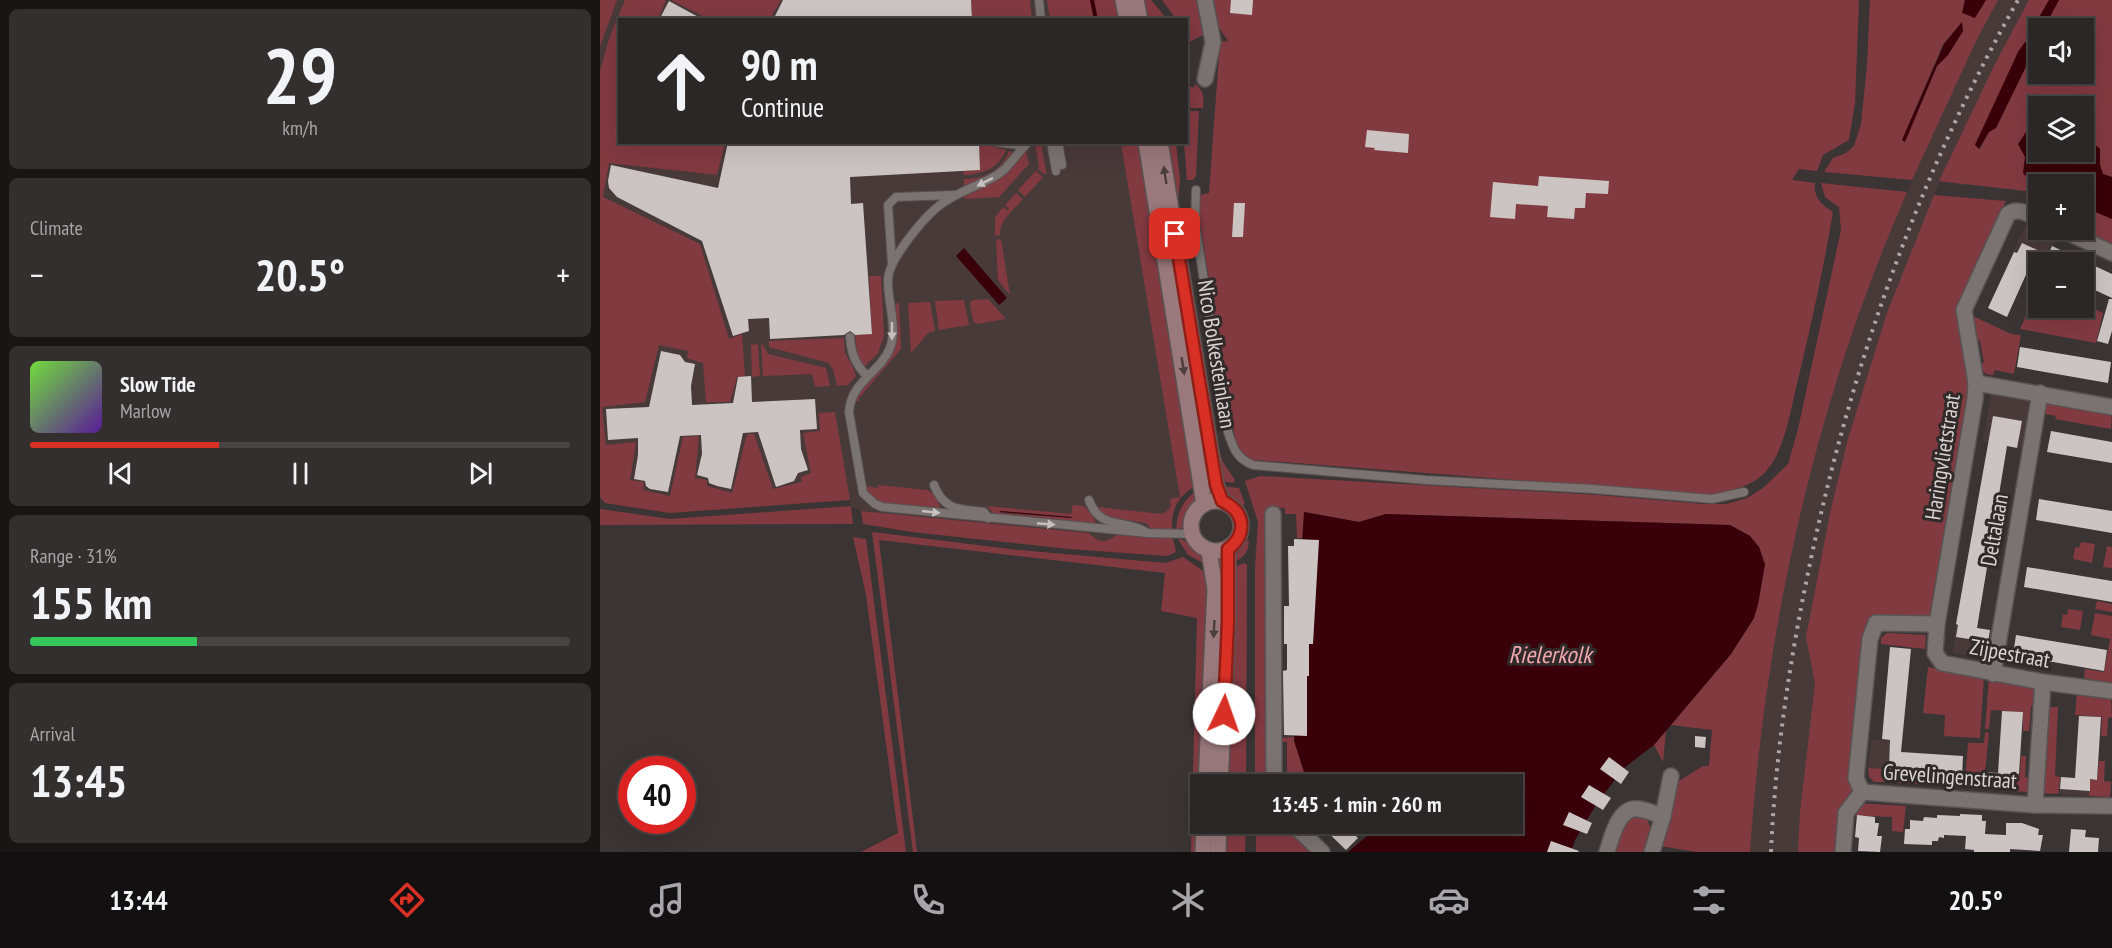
<!DOCTYPE html>
<html lang="en">
<head>
<meta charset="utf-8">
<style>
  :root { --surface:#2c2727; --page:#342f2f; --text:#f1f3f6; --muted:#a6a5a7; --line:#484444; --accent:#d93025 }
  body { margin:0; font-family:"PT Sans Narrow",sans-serif; background:var(--page); color:var(--text); height:100vh; display:flex; flex-direction:column; font-size:22px; white-space:nowrap }
  * { box-sizing:border-box; margin:0 }
  p { font-size:20px; color:var(--muted) }
  .icon { flex:none; width:33px; height:33px; fill:none; stroke:currentColor; stroke-width:2; stroke-linecap:round; stroke-linejoin:round }
  .map { position:relative; flex:1; overflow:hidden }
  .sheet { display:flex; flex-direction:column; gap:9px; padding:9px; background:#181515; width:600px }
  .sheet>* { flex:none }
  .hud { position:absolute; left:18px; top:18px; width:570px; height:126px; border-radius:0px; box-shadow:0 6px 24px #0002,0 0 0 2px var(--line); background:#2c2727; color:var(--text); overflow:hidden }
  .tools { position:absolute; left:1428px; top:18px; display:grid; gap:12px }
  .tools a { display:grid; place-items:center; width:66px; height:66px; border-radius:0px; background:var(--surface); box-shadow:0 6px 24px #0002,0 0 0 2px var(--line); font-size:30px }
  .speed { position:absolute; left:18px; top:756px; display:flex; gap:12px; font-size:30px; font-weight:700; text-align:center }
  .speed>* { display:grid; place-content:center; width:78px; height:78px; border-radius:50%; background:var(--surface); box-shadow:0 6px 24px #0002,0 0 0 2px var(--line); line-height:1 }
  .speed .limit { border:9px solid #d22; background:#fff; color:#111 }
  .pin { position:absolute; display:grid; place-items:center; width:51px; height:51px; color:#fff; margin:-26px; border-radius:12px; box-shadow:0 3px 9px #0006 }
  .me { position:absolute; width:66px; margin:-33px; rotate:3deg; stroke-linejoin:round; filter:drop-shadow(0 0 4px #0008) }
  .turn { display:flex; align-items:center; gap:21px; height:126px; padding:0 24px; font-size:27px }
  .turn .icon { width:78px; height:78px; stroke-width:2.5 }
  .turn b { display:block; font-size:42px; line-height:51px }
  .big { font-size:45px; font-weight:800; line-height:1.1 }
  .sheet .widget { flex:1; display:flex; flex-direction:column; justify-content:center; gap:9px; min-width:0; padding:0 21px; border-radius:9px; background:var(--page) }
  .sheet .dial { align-items:center; gap:0 }
  .dial b { font-size:78px; line-height:1 }
  .song { display:flex; align-items:center; gap:18px }
  .cover { width:72px; height:72px; border-radius:9px; background:linear-gradient(135deg,hsl(100 70% 55%),hsl(270 70% 35%)) }
  .played { height:6px; border-radius:3px; background:linear-gradient(90deg,var(--accent) 35%,var(--line) 35%) }
  .keys { display:flex; justify-content:space-around; direction:ltr }
  .heat { display:flex; justify-content:space-between; align-items:center; font-size:33px; direction:ltr }
  .charge { height:9px; border-radius:4px; background:linear-gradient(90deg,#34c759 31%,var(--line) 0) }
  .trip { position:absolute; left:590px; top:774px; width:333px; height:60px; border-radius:0px; background:var(--surface); box-shadow:0 6px 24px #0002,0 0 0 2px var(--line); font-weight:800; line-height:60px; text-align:center }
  .tabs { display:flex; height:96px; justify-content:space-around; align-items:center; background:#121010; color:var(--muted) }
  .tabs .icon { width:42px; height:42px }
  .tabs .active { color:var(--accent) }
  .tabs b { font-size:27px; color:var(--text) }
  main { display:flex; flex:1; min-height:0 }
  .map>svg:first-child { display:block }
  .built { fill:#493a3a }
  .green { fill:#823a41; fill-rule:evenodd }
  .water { fill:#390009 }
  .lines { fill:none; stroke-linecap:round; stroke-linejoin:round }
  .stream { stroke:#390009; stroke-width:4 }
  .building { fill:#ccc3c3 }
  .lane-casing { stroke:#595252; stroke-width:10 }
  .street-casing { stroke:#595252; stroke-width:18 }
  .secondary-casing { stroke:#595252; stroke-width:18 }
  .lane { stroke:#7b7272; stroke-width:8 }
  .street { stroke:#7b7272; stroke-width:15 }
  .secondary { stroke:#99797b; stroke-width:15 }
  .rail { stroke:#ada7a7; stroke-width:4; stroke-dasharray:3 6; stroke-linecap:butt }
  .oneway { fill:#4b3e3e }
  .oneway2 { fill:#c6c0c0 }
  .route-casing { stroke:#8d1f18; stroke-width:15 }
  .route { stroke:#d93025; stroke-width:10 }
  .labels { text-anchor:middle; dominant-baseline:central; stroke-width:6; stroke-linejoin:round; paint-order:stroke }
  .street-label { font-size:22px; fill:#d9d4d4; stroke:#312a2a }
  .water-label { font-size:24px; font-style:italic; fill:#f2a8ac; stroke:#312a2a }
</style>
</head>
<body>
<main>
<section class="sheet">
<div class="widget dial"><b>29</b><p>km/h</p></div>
<div class="widget"><p>Climate</p>
<div class="heat"><a>−</a><b class="big">20.5°</b><a>+</a></div>
</div>
<div class="widget">
<div class="song"><i class="cover"></i><div><b>Slow Tide</b><p>Marlow</p></div></div>
<div class="played"></div>
<div class="keys"><svg class="icon" aria-label="previous" viewBox="0 0 24 24"><path d="M18 5L8 12l10 7zM5 5v14"/></svg><svg class="icon" aria-label="pause" viewBox="0 0 24 24"><path d="M8 5v14M16 5v14"/></svg><svg class="icon" aria-label="next" viewBox="0 0 24 24"><path d="M6 5l10 7-10 7zM19 5v14"/></svg></div>
</div>
<div class="widget"><p>Range · 31%</p><b class="big">155 km</b><div class="charge"></div></div>
<div class="widget"><p>Arrival</p><b class="big">13:45</b></div>
</section>
<div class="map">
<svg width="1512" height="852" viewBox="0 0 1512 852">
  <rect width="100%" height="100%" fill="#3b3434"/>
  <g class="built">
    <path d="M8,0H497L500,19L20,20V142L542,143L597,485L578,500L572,511L573,538H550L504,542L497,541L489,533L261,511L251,506L249,493L69,505L0,495V23Z"/>
    <path d="M1360,0H1474L1457,28H1438V62L1368,185L1340,182L1334,194L1213,852H1124L1155,662L1290,191L1307,192L1312,180L1297,178V142Z"/>
    <path d="M1425,226L1456,240L1444,262L1438,263L1413,251Z"/>
    <path d="M1391,392L1427,396L1431,401L1424,448L1383,441Z"/>
    <path d="M1356,625L1393,630L1388,659L1353,653Z"/>
    <path d="M1272,739L1302,742L1300,770L1268,768Z"/>
    <path d="M1382,772L1412,774L1411,791L1381,788Z"/>
    <path d="M1460,777L1490,779L1489,796L1458,794Z"/>
  </g>
  <g class="green">
    <path d="M0,0H17L0,46Z"/>
    <path d="M25,0H66L58,19L20,20V142L125,143L117,175L9,163L3,197L100,244L129,339L142,334L145,377H137L130,402H106L103,363L87,358L88,351L59,345L45,402L2,407L6,445L36,442L30,480L44,482L43,490L70,496L83,437L99,436L95,478L107,480V486L132,493L147,434H154L173,489L202,482L201,477L211,473L203,433L220,431L219,413L235,412L250,500L70,513L5,503L0,497V71L9,39Z"/>
    <path d="M71,0H181L170,19H109Z"/>
    <path d="M371,0H430L432,19H372Z"/>
    <path d="M447,0H518L522,18L519,20L450,19Z"/>
    <path d="M540,0H551L567,19H548L546,13L543,14Z"/>
    <path d="M562,0H600L605,34L587,43L586,20L576,19Z"/>
    <path d="M612,0H1259L1255,103L1249,140L1223,155L1217,171L1199,169L1192,180L1215,183C1213,198 1222,205 1233,212C1223,272 1210,330 1196,388C1190,413 1184,451 1167,470C1153,488 1129,490 1109,495L644,459L635,438L598,212L601,195L609,193L620,42L628,41L611,15Z"/>
    <path d="M1270,0H1365L1363,5L1374,18L1386,0H1398L1377,39L1312,180L1224,172L1233,158L1246,153L1254,146L1261,124L1267,65ZM1361,23L1363,31L1348,55L1337,66L1304,142L1302,140L1343,44Z"/>
    <path d="M1429,0H1449L1433,28L1438,32V74H1484V28H1444L1459,0H1512V177L1503,174L1500,165V149L1484,135V106H1438V123L1430,126L1425,157L1432,183L1438,187V212C1434,203 1436,196 1425,191L1339,181L1395,64ZM1425,42L1435,48L1396,128L1389,132L1380,149L1375,144Z"/>
    <path d="M595,84C604,90 604,98 603,108H587V92L589,86L594,88Z"/>
    <path d="M587,111H599L596,176L593,180H587L584,143L586,142Z"/>
    <path d="M379,143L406,150C398,169 383,174 364,175L363,171L380,170Z"/>
    <path d="M435,143H441L446,172L445,175L438,169L439,167Z"/>
    <path d="M521,143H542L597,485C579,494 571,509 572,529L552,530L546,523L502,516L497,507L561,514C569,511 572,508 570,499L580,497Z"/>
    <path d="M563,143H576L580,180L578,200H573Z"/>
    <path d="M409,151L415,153L396,172L364,188V179C385,179 401,171 409,151Z"/>
    <path d="M426,151L429,164L399,197L365,199L364,197L398,179Z"/>
    <path d="M436,171L443,177L425,197L418,190Z"/>
    <path d="M1221,183L1307,192C1216,400 1165,626 1150,852H1097L1060,846L1074,784L1103,766H1109L1112,730L1071,725L1131,654L1154,618L1158,604L1165,564L1150,536L1130,525L786,514L759,522L705,512L702,538H697L696,514H685V508L667,507L666,784H655V568L658,522L645,481L660,476L998,495L1103,504H1127L1147,498L1163,488L1188,464L1198,429L1241,230L1239,207L1225,197Z"/>
    <path d="M416,193L423,199C414,210 399,220 400,235L395,236V217L403,207L408,211L409,209L405,205Z"/>
    <path d="M1334,195L1406,201L1364,296L1357,318L1370,389L1335,607L1328,618L1280,619L1255,791L1240,852H1198L1200,813L1215,683L1206,637L1231,509L1248,439L1287,313Z"/>
    <path d="M1484,207L1512,219V246L1476,230H1484Z"/>
    <path d="M401,239L410,295L398,280L396,240Z"/>
    <path d="M269,276H281L284,335L278,353L263,368L257,353L255,335L272,333Z"/>
    <path d="M1438,289V308H1484V304L1503,313L1496,343L1420,329Z"/>
    <path d="M388,299L406,319L377,324L373,321L370,303L373,300Z"/>
    <path d="M364,300L369,325L339,330L335,301Z"/>
    <path d="M330,302L335,331L328,333L311,353L308,303Z"/>
    <path d="M299,303L301,349L259,398V401H255L261,390L296,336L294,304Z"/>
    <path d="M1373,316L1411,334L1421,335L1414,374L1395,370L1393,375L1386,374L1382,370L1381,365L1384,362L1380,341L1375,339Z"/>
    <path d="M244,338L245,353L253,367L256,376L248,385L237,386L234,372L229,363L169,347V341Z"/>
    <path d="M158,344L160,376L152,377L151,345Z"/>
    <path d="M161,344L163,345L168,354L226,368L230,386L215,387L212,374L163,376Z"/>
    <path d="M1448,401L1512,411L1511,429L1455,419L1456,416L1445,414L1446,412L1442,411L1443,405Z"/>
    <path d="M614,434L623,462L635,480L633,483L620,481Z"/>
    <path d="M278,485L328,490L338,499L340,509C324,508 290,510 277,501C271,498 267,492 265,486L278,488Z"/>
    <path d="M621,486L639,488L645,504L640,507L627,497Z"/>
    <path d="M598,490C597,504 587,513 585,527L576,530C577,512 583,500 598,490Z"/>
    <path d="M473,505L484,506L493,516L497,526L396,516L387,506L471,514ZM401,511L471,517L472,518L402,513L400,512Z"/>
    <path d="M251,506L253,524L0,525V509L70,519Z"/>
    <path d="M261,511L489,533C499,543 505,544 516,535L573,538L576,552L567,556L469,549L312,532L263,524Z"/>
    <path d="M272,532L419,550L566,563L583,557L603,571H609L600,784L599,852H591L597,618L561,611L565,573L279,540L317,852H313Z"/>
    <path d="M253,537L266,539L306,852H261L298,833L266,595Z"/>
    <path d="M578,539C591,540 601,554 607,565L588,555Z"/>
    <path d="M644,540L649,541C648,554 643,558 632,563L635,552Z"/>
    <path d="M1481,542L1495,544L1492,563L1473,559L1475,547L1479,548Z"/>
    <path d="M1507,546L1512,547V568L1503,567Z"/>
    <path d="M644,563L647,565L646,784H624L631,569Z"/>
    <path d="M1497,601L1512,604V612L1495,609Z"/>
    <path d="M1468,609L1483,611L1480,630L1461,627L1463,614L1467,615Z"/>
    <path d="M1495,613L1512,616V683L1484,678L1485,669L1504,672L1510,639L1491,635Z"/>
    <path d="M1287,633L1326,635L1325,649L1281,644V638Z"/>
    <path d="M1328,667L1384,677L1380,738L1344,736L1345,715L1323,713Z"/>
    <path d="M1389,678L1435,685L1436,706H1431L1429,731H1423V712L1391,710L1389,729H1385Z"/>
    <path d="M1477,692L1511,698L1512,717L1508,718L1507,736H1501L1502,717L1475,715Z"/>
    <path d="M1446,707H1458L1455,776L1460,777L1458,794L1440,793Z"/>
    <path d="M1066,730L1063,762L1054,745Z"/>
    <path d="M1385,732L1389,733L1385,772H1382L1381,788L1343,786V780L1365,782L1368,743H1384Z"/>
    <path d="M694,737L705,775L696,784H678V778L687,775V742H676V738Z"/>
    <path d="M1421,756H1426L1425,777L1430,778L1429,792L1411,791L1412,774L1420,775Z"/>
    <path d="M1499,761H1505L1504,781L1511,782L1510,797L1489,796L1490,779L1497,780Z"/>
    <path d="M1268,768L1300,770L1299,778L1318,779L1317,784L1296,783V777L1289,776L1288,782H1274L1269,777Z"/>
    <path d="M1256,803L1306,806L1303,832L1292,831V817L1249,815Z"/>
    <path d="M1035,811L1046,815L1052,833L1047,852H1013L1026,824Z"/>
    <path d="M622,824H646L645,852H621Z"/>
    <path d="M656,824H685L713,852H656Z"/>
  </g>
  <g class="water">
    <path d="M1365,0H1386L1375,18L1362,13Z"/>
    <path d="M1449,0H1459L1444,28H1438V32L1433,28Z"/>
    <path d="M1362,22L1363,31L1348,55L1337,66L1305,142L1302,140L1344,44Z"/>
    <path d="M1425,42L1435,48L1396,128L1389,132L1379,149L1375,145L1418,52Z"/>
    <path d="M1438,123V152H1484V135L1500,149V165L1503,174L1512,177V219L1484,207V184H1438V187L1432,183L1423,173L1425,157L1418,144L1430,126Z"/>
    <path d="M364,248L407,298L399,305L356,256Z"/>
    <path d="M401,511L471,517L473,518L399,512Z"/>
    <path d="M704,512L759,522L786,514L1130,525L1150,536L1159,547L1165,564L1158,604L1154,618L1131,654L1054,745L1024,768L997,803L975,840L971,852H748L767,836L754,824H912V784H714L705,775L694,741L697,622Z"/>
  </g>
  <g class="lines">
    <path class="stream" d="M492,0L496,20"/>
  </g>
  <g class="building">
    <path d="M183,0H371L372,20H173Z"/>
    <path d="M631,0H653L652,15L630,13Z"/>
    <path d="M69,1L104,20H59Z"/>
    <path d="M767,130L809,134L808,153L774,150L775,148L765,147Z"/>
    <path d="M128,142H379L380,170L250,177L251,204L263,203L272,334L255,335L250,331L244,335L170,339L169,318L148,319L149,331L133,336L102,241L17,197L9,188L8,181L11,165L118,188Z"/>
    <path d="M939,176L1009,181L1008,194L986,193L985,208H975L974,219L947,217L948,206L916,204L915,219L890,217L893,182L938,186Z"/>
    <path d="M634,203H645L643,237H632Z"/>
    <path d="M1422,243L1448,255L1452,246L1512,274V298L1484,285V262H1435L1429,268L1407,317L1388,308L1414,252L1417,253Z"/>
    <path d="M1509,299H1512V331L1508,344L1497,341Z"/>
    <path d="M1420,347L1511,362L1508,383L1417,367Z"/>
    <path d="M61,351L80,355L85,362L95,364L91,386L92,405L133,403L138,377L151,376L152,402L215,399L217,429L200,430L201,449L208,470L198,473L194,481L176,487L158,432L143,433L131,489L117,486L109,483L108,478L97,475L102,454L101,435L80,436L68,492L50,489L46,486L45,481L34,479L38,455V438L8,440L6,409L49,407Z"/>
    <path d="M1393,416L1422,421L1417,448L1407,446L1377,628L1390,630L1388,642L1356,637L1358,625L1356,624Z"/>
    <path d="M1451,431L1512,442V463L1447,452Z"/>
    <path d="M1439,499L1512,511V533L1436,520Z"/>
    <path d="M694,539L719,540L713,644H709V676H707V736L684,735L683,671L687,670V644H684V606H689L688,546H694Z"/>
    <path d="M1427,567L1512,581V602L1424,587Z"/>
    <path d="M1416,635L1507,650L1504,671L1413,655Z"/>
    <path d="M1290,647L1311,649L1301,752L1363,756L1362,777L1300,773V770L1289,769L1290,740L1282,739Z"/>
    <path d="M1402,711L1423,712L1419,774H1412V785L1382,783L1383,772L1398,773Z"/>
    <path d="M1479,716L1501,717L1497,780L1490,779V791L1460,789L1461,777L1475,778Z"/>
    <path d="M1095,736L1106,737L1105,748L1095,747Z"/>
    <path d="M1009,757L1029,772L1021,784L1000,769Z"/>
    <path d="M989,785L1011,798L1003,810L981,797Z"/>
    <path d="M969,812L992,823L987,834L963,825Z"/>
    <path d="M1360,814L1382,815V821H1386L1385,834L1406,835V823H1422L1439,829L1438,835H1443L1440,851L1410,849V852H1374V850L1365,849L1366,836L1344,835V838L1339,837L1338,841H1332V845L1304,844L1305,829H1310V820L1323,821L1324,817L1337,818V815L1360,816Z"/>
    <path d="M1257,815L1275,817V823H1279L1277,836H1282L1280,852L1258,851L1259,838L1255,837Z"/>
    <path d="M719,824H744L758,838L746,850Z"/>
    <path d="M1471,829L1486,830L1485,837L1499,838L1498,852H1469Z"/>
    <path d="M951,841L979,851L978,852H947Z"/>
  </g>
  <g class="lines">
    <g class="lane-casing">
      <g id="lane">
        <path d="M439,0L441,20"/>
        <path d="M395,142L425,146"/>
        <path d="M428,142L405,169L397,175C379,186 357,192 340,205C324,217 289,259 288,279C287,300 298,327 290,348C280,373 251,381 249,412L263,493L275,504L282,507L548,533L592,534"/>
        <path d="M451,142L456,171"/>
        <path d="M458,142L462,165"/>
        <path d="M596,190L595,224L628,432C633,448 637,459 653,465L826,480L993,489L1112,499L1144,492"/>
        <path d="M292,264L288,205L296,197L354,195"/>
        <path d="M250,337C251,353 255,364 267,376"/>
        <path d="M334,485C344,511 360,509 384,512L388,518"/>
        <path d="M489,500C500,531 524,518 546,532"/>
      </g>
    </g>
    <g class="street-casing">
      <g id="street">
        <path d="M605,0L613,42L605,79"/>
        <path d="M1438,219C1428,214 1419,207 1408,214L1364,310L1376,383L1375,399L1337,624L1335,653L1342,663L1443,682L1512,691"/>
        <path d="M1462,230L1512,253"/>
        <path d="M1376,383L1512,407"/>
        <path d="M673,514L674,784"/>
        <path d="M1393,674L1440,393"/>
        <path d="M1262,792L1435,805L1512,806"/>
        <path d="M1262,792L1256,778L1270,639L1276,623L1337,624"/>
        <path d="M1435,805L1443,682"/>
        <path d="M693,824L722,852"/>
        <path d="M1007,852C1012,837 1018,806 1039,809C1047,810 1055,814 1063,816"/>
        <path d="M1052,852L1063,816L1071,776"/>
        <path d="M1243,852L1246,813L1262,792"/>
      </g>
    </g>
    <g class="secondary-casing">
      <g id="secondary">
        <path d="M523,0L527,20"/>
        <path d="M536,0L540,20"/>
        <path d="M546,142L604,504"/>
        <path d="M560,142L616,484L622,501"/>
        <circle cx="616" cy="526" r="25"/>
        <path d="M606,784L615,589L609,551"/>
        <path d="M620,784L628,621V549"/>
        <path d="M603,852L604,824"/>
        <path d="M618,852L619,824"/>
      </g>
    </g>
    <use href="#lane" class="lane"/>
    <use href="#street" class="street"/>
    <use href="#secondary" class="secondary"/>
    <path class="rail" d="M1171,852C1175,759 1189,665 1208,573C1249,373 1317,178 1418,0"/>
  </g>
  <defs><path id="oneway-solid" d="M-6-.8H1V-3.2L6.5 0L1 3.2V.8H-6Z" transform="scale(1.5)"/></defs>
  <g class="oneway">
    <use href="#oneway-solid" transform="translate(565 175) rotate(-99)"/>
    <use href="#oneway-solid" transform="translate(583 366) rotate(81)"/>
    <use href="#oneway-solid" transform="translate(614 629) rotate(93)"/>
  </g>
  <g class="oneway2">
    <use href="#oneway-solid" transform="translate(385 182) rotate(153)"/>
    <use href="#oneway-solid" transform="translate(292 331) rotate(90)"/>
    <use href="#oneway-solid" transform="translate(331 512) rotate(6)"/>
    <use href="#oneway-solid" transform="translate(446 524) rotate(5)"/>
  </g>
  <g class="lines">
    <g class="route-casing">
      <path id="route" d="M575,234L616,484L622,501C645,511 648,534 628,549V621L624,714"/>
    </g>
    <use href="#route" class="route"/>
  </g>
  <g class="labels">
    <g class="street-label">
      <text transform="translate(617 354) rotate(81)">Nico Bolkesteinlaan</text>
      <text transform="translate(1342 457) rotate(-81)">Haringvlietstraat</text>
      <text transform="translate(1394 530) rotate(-80)">Deltalaan</text>
      <text transform="translate(1410 653) rotate(10)">Zijpestraat</text>
      <text transform="translate(1350 776) rotate(4)">Grevelingenstraat</text>
    </g>
    <g class="water-label">
      <text x="950" y="654">Rielerkolk</text>
    </g>
  </g>
</svg>
<div class="tools">
<a><svg class="icon" aria-label="sound" viewBox="0 0 24 24"><path d="M4 9h4l5-4v14l-5-4H4zM17 9q2 3 0 6"/></svg></a>
<a><svg class="icon" aria-label="layers" viewBox="0 0 24 24"><path d="M12 4l9 5-9 5-9-5zM3 14l9 5 9-5"/></svg></a>
<a>+</a>
<a>−</a>
</div>
<div class="speed"><div class="limit">40</div></div>
<div class="pin" style="left:575px;top:234px;background:#d93025"><svg class="icon" aria-label="arrive" viewBox="0 0 24 24"><path d="M6 21V4h12l-3 4 3 4H6"/></svg></div>
<svg class="me" style="left:624px;top:714px" viewBox="-20 -20 40 40"><circle r="19" fill="#fff"/><path d="M0-13L10 11 0 6-10 11z" fill="#d93025"/></svg>
<div class="trip">13:45 · 1 min · 260 m</div>
<div class="hud">
<div class="turn"><svg class="icon" aria-label="ahead" viewBox="0 0 24 24"><path d="M12 20V5M6 11l6-6 6 6"/></svg><div><b>90 m</b>Continue</div></div>
</div>
</div>
</main>
<nav class="tabs">
<b>13:44</b>
<svg class="icon active" aria-label="directions" viewBox="0 0 24 24"><path d="M12 3l9 9-9 9-9-9zM9 14v-3h6M13 9l2 2-2 2"/></svg>
<svg class="icon" aria-label="music" viewBox="0 0 24 24"><path d="M9 18V5l10-2v13"/><circle cx="6" cy="18" r="3"/><circle cx="16" cy="16" r="3"/></svg>
<svg class="icon" aria-label="phone" viewBox="0 0 24 24"><path d="M5 4h4l2 5-3 2q2 4 5 5l2-3 5 2v4C11 20 4 13 5 4z"/></svg>
<svg class="icon" aria-label="climate" viewBox="0 0 24 24"><path d="M12 3v18M4 7l16 10M4 17L20 7"/></svg>
<svg class="icon" aria-label="car" viewBox="0 0 24 24"><path d="M5 17H2v-5l4-1 3-4h7l3 4 3 1v5h-3M9 17h6M6 11h13"/><circle cx="7" cy="17" r="2"/><circle cx="17" cy="17" r="2"/></svg>
<svg class="icon" aria-label="filters" viewBox="0 0 24 24"><path d="M4 7h16M4 17h16"/><circle cx="9" cy="7" r="2"/><circle cx="15" cy="17" r="2"/></svg>
<b>20.5°</b>
</nav>
</body>
</html>
